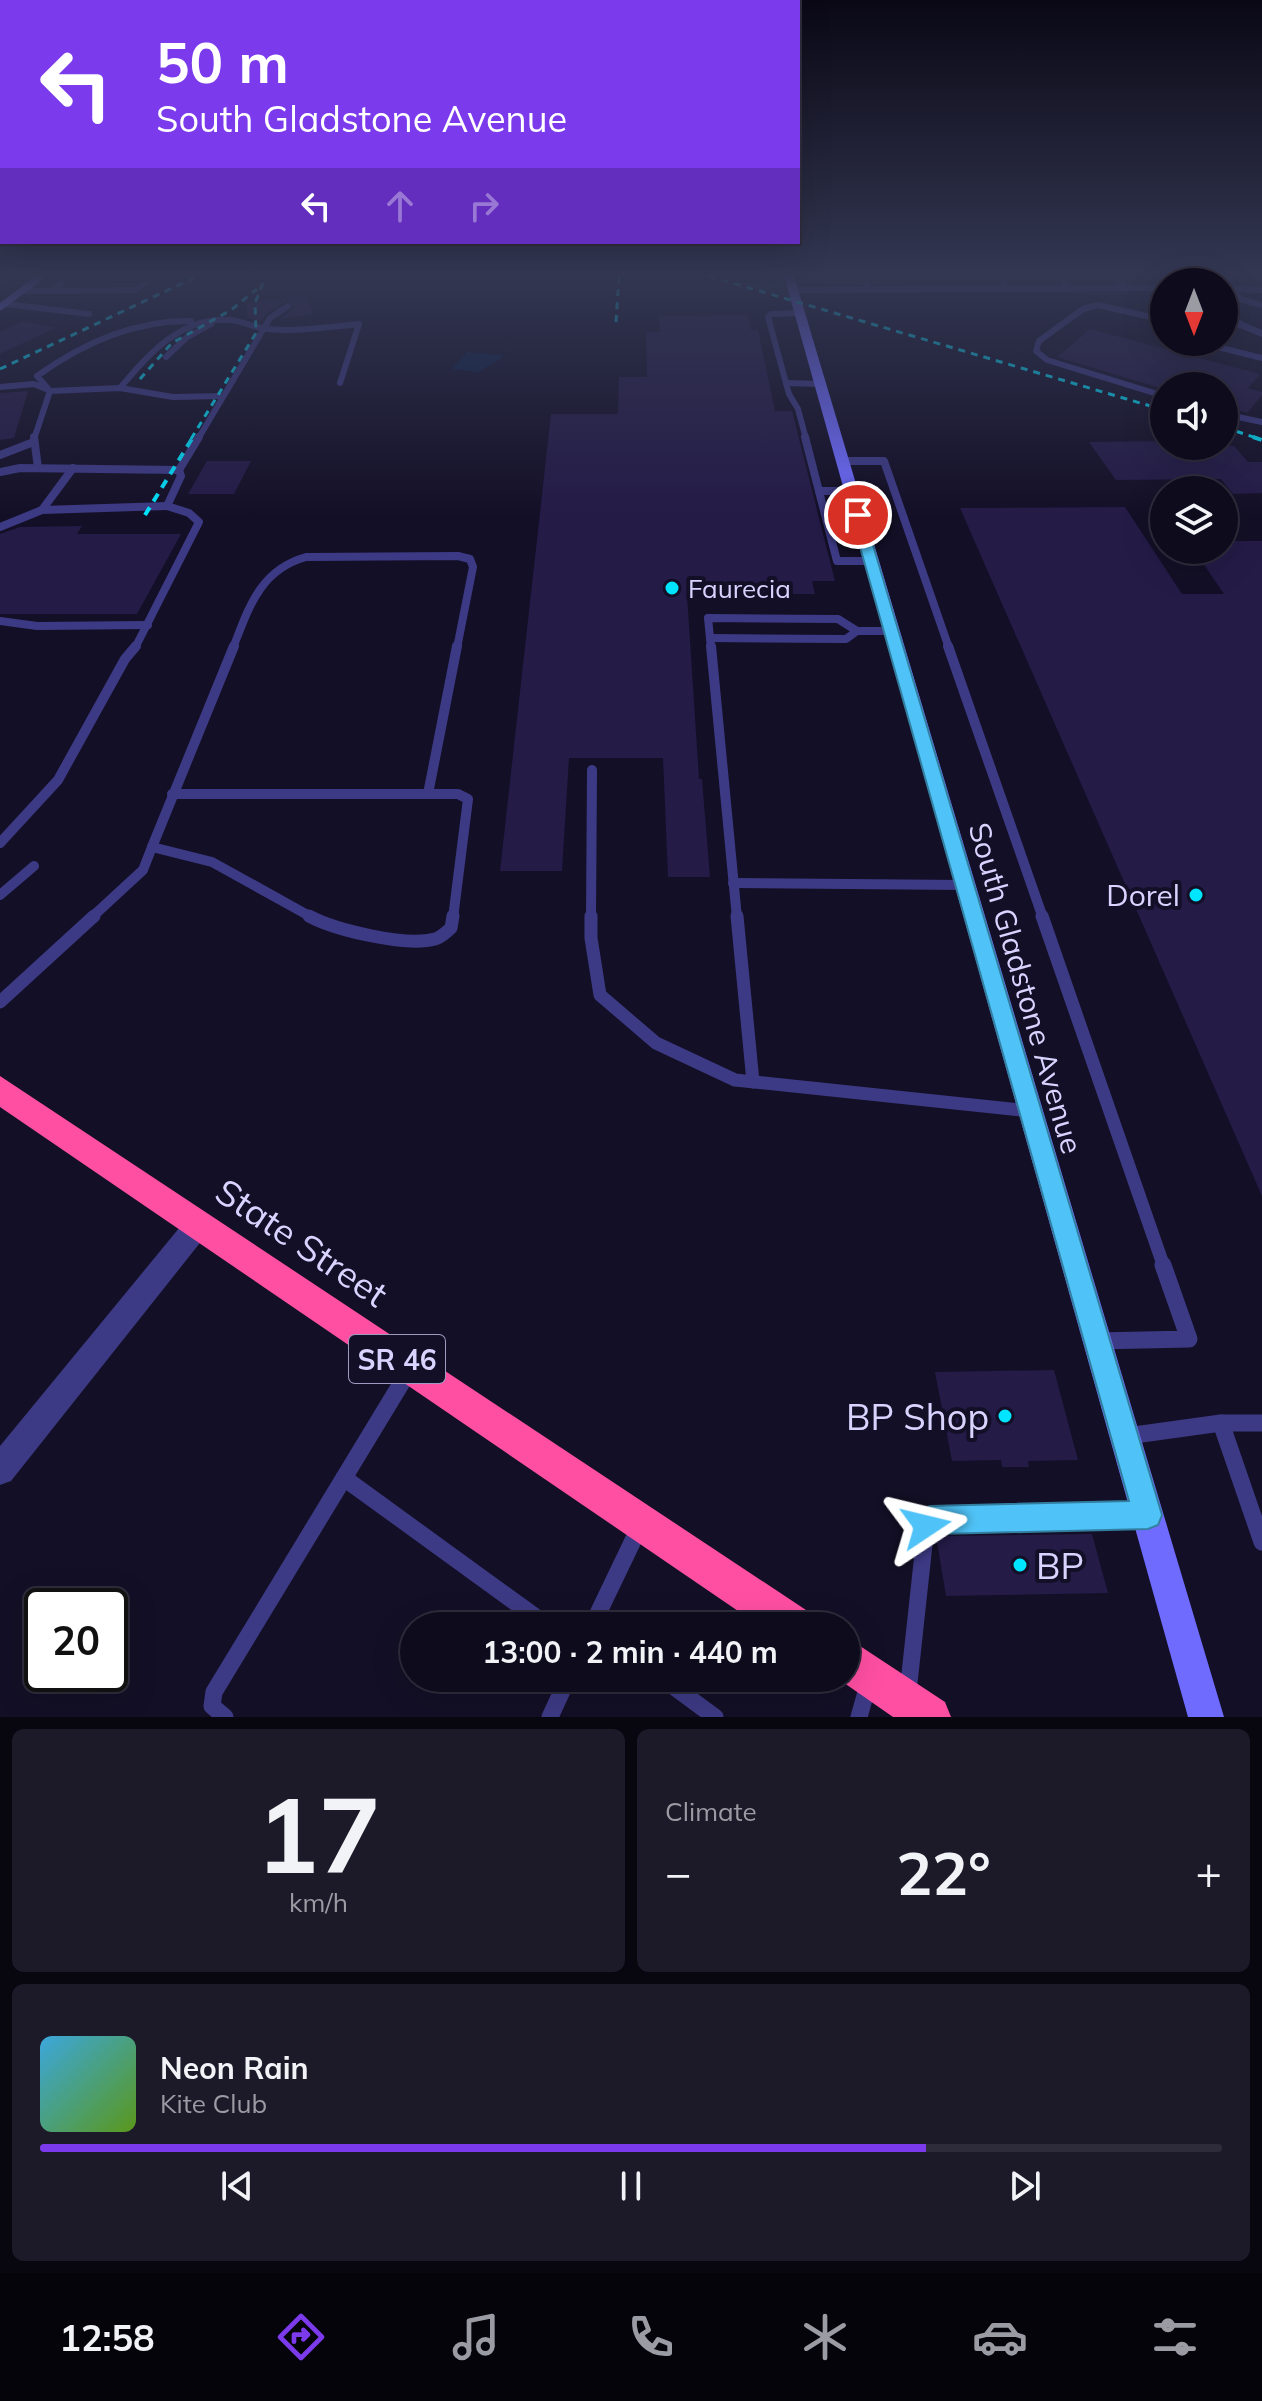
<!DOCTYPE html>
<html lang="en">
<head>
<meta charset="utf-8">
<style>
  :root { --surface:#0e0b1c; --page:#1c1929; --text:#f1f3f6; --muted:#9b9ba3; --line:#2e2b3b; --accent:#7c3aed }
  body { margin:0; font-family:Mulish,sans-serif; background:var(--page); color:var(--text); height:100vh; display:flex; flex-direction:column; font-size:30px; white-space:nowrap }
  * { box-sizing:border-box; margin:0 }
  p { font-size:26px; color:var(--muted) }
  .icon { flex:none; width:44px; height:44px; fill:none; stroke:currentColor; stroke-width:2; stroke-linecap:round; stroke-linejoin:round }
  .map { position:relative; height:1717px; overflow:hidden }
  .panel { display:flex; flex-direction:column; gap:12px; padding:12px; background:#08060f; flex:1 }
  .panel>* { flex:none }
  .top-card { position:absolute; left:0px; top:0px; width:800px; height:244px; box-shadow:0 8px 32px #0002,0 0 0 2px var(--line); background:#7c3aed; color:#fff; overflow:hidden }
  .needle { width:52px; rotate:180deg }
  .controls { position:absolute; left:1150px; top:268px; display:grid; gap:16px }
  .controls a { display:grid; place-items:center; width:88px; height:88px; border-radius:50%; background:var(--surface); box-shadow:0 8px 32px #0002,0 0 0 2px var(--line); font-size:40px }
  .speed { position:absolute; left:24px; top:1588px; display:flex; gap:16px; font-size:40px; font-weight:700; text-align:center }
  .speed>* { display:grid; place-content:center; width:104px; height:104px; border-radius:50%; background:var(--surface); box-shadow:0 8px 32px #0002,0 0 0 2px var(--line); line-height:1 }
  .speed .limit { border:4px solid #111; border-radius:12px; background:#fff; color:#111 }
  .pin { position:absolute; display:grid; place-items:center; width:68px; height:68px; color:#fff; margin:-34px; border:4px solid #fff; border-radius:50%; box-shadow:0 2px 8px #0007 }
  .me { position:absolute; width:88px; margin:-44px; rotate:80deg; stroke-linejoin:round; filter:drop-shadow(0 0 6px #0008) }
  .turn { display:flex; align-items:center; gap:28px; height:168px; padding:0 24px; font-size:36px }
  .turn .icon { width:104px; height:104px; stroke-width:2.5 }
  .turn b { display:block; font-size:56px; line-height:68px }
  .lanes { display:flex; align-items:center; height:76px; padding:0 24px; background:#0003; justify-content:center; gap:40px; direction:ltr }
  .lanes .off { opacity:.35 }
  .big { font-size:60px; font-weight:700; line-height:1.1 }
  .panel .widget { flex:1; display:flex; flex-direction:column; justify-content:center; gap:12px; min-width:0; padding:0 28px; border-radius:12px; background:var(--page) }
  .panel .dial { align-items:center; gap:0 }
  .dial b { font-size:104px; line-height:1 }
  .song { display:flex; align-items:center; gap:24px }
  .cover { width:96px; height:96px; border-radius:12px; background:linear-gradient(135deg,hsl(200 70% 55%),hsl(90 70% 35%)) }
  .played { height:8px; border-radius:4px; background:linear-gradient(90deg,var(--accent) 75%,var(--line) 75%) }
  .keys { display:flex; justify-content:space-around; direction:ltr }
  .heat { display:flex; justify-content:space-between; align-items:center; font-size:44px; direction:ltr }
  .panel .tiles { flex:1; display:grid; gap:12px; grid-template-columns:1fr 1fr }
  .widget:last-child { grid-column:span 2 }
  .trip { position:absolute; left:400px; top:1612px; width:460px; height:80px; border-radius:40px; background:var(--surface); box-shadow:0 8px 32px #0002,0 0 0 2px var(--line); font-weight:700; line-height:80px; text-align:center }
  .tabs { display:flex; height:128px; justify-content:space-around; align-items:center; background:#06040b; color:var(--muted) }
  .tabs .icon { width:56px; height:56px }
  .tabs .active { color:var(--accent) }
  .tabs b { font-size:36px; color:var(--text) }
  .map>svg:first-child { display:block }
  .green { fill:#12302f }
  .water { fill:#0a1f44 }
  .building { fill:#241b47 }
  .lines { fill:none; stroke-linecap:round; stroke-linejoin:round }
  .lane-far4 { stroke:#3d3a85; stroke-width:6 }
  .lane-far3 { stroke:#3d3a85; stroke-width:8 }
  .lane-far2 { stroke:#3d3a85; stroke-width:10 }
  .lane-far1 { stroke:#3d3a85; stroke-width:13 }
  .lane { stroke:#3d3a85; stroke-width:17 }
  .street { fill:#3d3a85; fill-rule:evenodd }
  .secondary { fill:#6f6bff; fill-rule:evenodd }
  .highway { fill:#ff4fa3; fill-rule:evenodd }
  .rail-far1 { stroke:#00e5ff; stroke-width:3; stroke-dasharray:7 6; stroke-linecap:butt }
  .rail { stroke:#00e5ff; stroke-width:4; stroke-dasharray:9 7; stroke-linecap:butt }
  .route { fill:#4fc3f7; stroke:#337fa1; stroke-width:2 }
  .poi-dot { fill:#00e5ff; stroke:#130f26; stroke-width:3 }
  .labels { text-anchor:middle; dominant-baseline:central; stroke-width:8; stroke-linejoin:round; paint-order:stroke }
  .far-poi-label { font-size:26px; fill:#d9d4ff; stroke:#130f26; text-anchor:start }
  .shield { fill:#130f26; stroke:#9e99be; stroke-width:2 }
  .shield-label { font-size:28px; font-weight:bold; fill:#d9d4ff }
  .poi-label { font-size:30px; fill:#d9d4ff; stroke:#130f26; text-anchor:end }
  .street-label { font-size:30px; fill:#d9d4ff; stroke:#130f26 }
  .near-street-label { font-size:36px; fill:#d9d4ff; stroke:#130f26 }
  .near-poi-label { font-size:36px; fill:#d9d4ff; stroke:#130f26; text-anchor:end }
</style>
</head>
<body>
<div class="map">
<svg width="1262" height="1717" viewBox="0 0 1262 1717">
  <rect width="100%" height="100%" fill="#130f26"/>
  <path class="green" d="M733,276H783L788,297L734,281Z"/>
  <path class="water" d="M467,352L502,355V358L478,372L452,369Z"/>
  <g class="building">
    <path d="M307,296L313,314L280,319L294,308L288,300L267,313L261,321L248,318L246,303Z"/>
    <path d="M748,315L751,330H758L775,411H792L835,581H812L815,594H687L699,779H702L710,877H668L663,758H569L562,871H500L551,414H618L619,377H647L646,332H660L659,316Z"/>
    <path d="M24,321L55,328L0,354V332Z"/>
    <path d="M1090,329L1260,374L1248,388L1262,392V395L1247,413L1224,406V386H1164V389L1057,357Z"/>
    <path d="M28,391L14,438L0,440V393Z"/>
    <path d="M1164,441V446H1234L1248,462H1262V493L1233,494L1221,479L1116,480L1089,442Z"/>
    <path d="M207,461H251L234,494H188Z"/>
    <path d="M1125,507L1182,594H1224L1194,550H1224V541H1262V1196L960,508Z"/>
    <path d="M82,526L77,534H181L137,614H0V534L20,527Z"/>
    <path d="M1054,1370L1078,1460L1028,1461L1029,1467H1002L1001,1460L952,1461L935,1372Z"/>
    <path d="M1092,1534L1108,1593L946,1596L936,1536Z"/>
  </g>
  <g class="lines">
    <g class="lane-far4">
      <path d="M999,276L1007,289"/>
      <path d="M1061,276L1068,288"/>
      <path d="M1116,276L1126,288"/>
      <path d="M1193,276L1195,282"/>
      <path d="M863,277L869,289"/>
      <path d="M1224,284L1232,276"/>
      <path d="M1227,289L1243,300L1262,305"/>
      <path d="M26,291H53L67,276"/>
      <path d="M53,291L135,290L154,276"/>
      <path d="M6,304L89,314"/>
      <path d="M799,313L771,314L768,317L789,394L798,409L806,439"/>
      <path d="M1164,320L1098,305L1083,309L1039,341L1036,351L1047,360L1164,396"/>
      <path d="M1224,326L1239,324"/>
      <path d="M1198,342L1262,358"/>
      <path d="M166,357L186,338L211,324"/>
      <path d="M786,383L820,384"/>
      <path d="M0,387L34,384L46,389"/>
      <path d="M120,388C149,354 181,316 231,320C243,321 254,328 267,329C297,332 329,327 359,324L340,383"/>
      <path d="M50,391L37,376C83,343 134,320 191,321"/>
      <path d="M1224,414L1262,422"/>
      <path d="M34,439L50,391L120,388L173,397L223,396"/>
      <path d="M198,439L270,318L288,306"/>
    </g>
    <g class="lane-far3">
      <path d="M34,437L38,468"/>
      <path d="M805,437L837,561H871"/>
      <path d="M0,455L31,443"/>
      <path d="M842,461H884L949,648"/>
      <path d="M179,470L199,437"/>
      <path d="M0,472L20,468L179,470L181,476L167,506L189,513L199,522L135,648"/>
      <path d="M819,491H851"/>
      <path d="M42,510L167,506"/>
      <path d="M0,527L42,510L73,468"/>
      <path d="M0,621L37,626L148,625"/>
      <path d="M710,638L846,639L857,631"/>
      <path d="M233,648C249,607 260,570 306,557L458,556L470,559L473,567L457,648"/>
      <path d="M711,648L708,618L838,619L857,631H891"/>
    </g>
    <g class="lane-far2">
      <path d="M711,646L737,918"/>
      <path d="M948,646L1043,918"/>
      <path d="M172,794H428"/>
      <path d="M0,843L58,780L125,659L136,646"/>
      <path d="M152,847L212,862L313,918"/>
      <path d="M152,847L234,646"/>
      <path d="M733,883L965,885"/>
      <path d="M0,895L34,866"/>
      <path d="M91,918L143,870L152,847"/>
      <path d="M453,918L468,799L458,794H428L457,646"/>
      <path d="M591,918L592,770"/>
    </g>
    <g class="lane-far1">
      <path d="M309,916C335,930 406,947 435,939C442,937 446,932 451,928L453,916"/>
      <path d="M591,916V938L600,995L656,1043L735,1080L1030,1111"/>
      <path d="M737,916L753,1082"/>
      <path d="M1042,916L1164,1267"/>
      <path d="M0,1002L94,916"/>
    </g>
    <g class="lane">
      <path d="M1097,1341L1189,1339L1163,1265"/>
      <path d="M1221,1423L1262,1542"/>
      <path d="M1127,1436L1221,1423H1262"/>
      <path d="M344,1478L548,1626"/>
      <path d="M592,1626L639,1528"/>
      <path d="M662,1678L715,1717"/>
      <path d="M908,1692L926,1526L930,1520L1143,1515"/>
      <path d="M225,1717L212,1706L214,1692L410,1369"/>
      <path d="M550,1717L568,1678"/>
      <path d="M859,1717L868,1685"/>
    </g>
    <g class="street">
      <path d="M1164,285V291L793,293L788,290L793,287Z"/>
      <path d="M1224,286L1262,287V293L1224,292Z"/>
      <path d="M1224,307L1243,322L1262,330V337L1235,326L1224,316Z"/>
      <path d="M198,1212L207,1216L211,1225L207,1234L11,1481L0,1485V1446L189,1216Z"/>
    </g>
    <g class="secondary">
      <path d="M36,276H48L0,311V303Z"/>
      <path d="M784,276H794L1224,1717H1188Z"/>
    </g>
    <g class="highway">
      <path d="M0,1076L809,1612L815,1626H760L0,1107Z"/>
      <path d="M846,1640L860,1646L945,1702L951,1717H893L837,1678H846Z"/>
    </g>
    <g class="rail-far1">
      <path d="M709,276L1164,410"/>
      <path d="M616,322L619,276"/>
      <path d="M0,369L198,276"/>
      <path d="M140,379L172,343L231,310L257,289"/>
      <path d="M1224,427L1259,439"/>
      <path d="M191,439L256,333L255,303L264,280"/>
    </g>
    <g class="rail">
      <path d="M1253,437L1262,440"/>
      <path d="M145,515L193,437"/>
    </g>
  </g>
  <linearGradient id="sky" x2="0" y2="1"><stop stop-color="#0a0815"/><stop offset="0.53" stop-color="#333752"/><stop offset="1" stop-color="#333752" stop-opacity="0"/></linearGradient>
  <rect width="1262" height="517" fill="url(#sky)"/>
  <path class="route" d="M853,512L864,515L1162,1515L1158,1525L1148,1529L938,1534L926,1541L916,1536L912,1526L920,1510L930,1506L1129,1501L851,515Z"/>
  <g class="poi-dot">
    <circle cx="672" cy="588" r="8"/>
    <circle cx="1196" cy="895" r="8"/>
    <circle cx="1005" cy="1416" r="8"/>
    <circle cx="1020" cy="1565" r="8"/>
  </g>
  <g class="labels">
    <g class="far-poi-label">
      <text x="688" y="588">Faurecia</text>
    </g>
    <rect class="shield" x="349" y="1335" width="96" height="48" rx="6"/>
    <g class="shield-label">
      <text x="397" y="1359">SR 46</text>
    </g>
    <g class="poi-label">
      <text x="1180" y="895">Dorel</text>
    </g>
    <g class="street-label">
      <text transform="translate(1026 988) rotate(74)">South Gladstone Avenue</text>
    </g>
    <g class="near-street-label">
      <text transform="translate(302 1242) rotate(34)">State Street</text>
    </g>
    <g class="near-poi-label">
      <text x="989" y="1416">BP Shop</text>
      <text x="1036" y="1565" text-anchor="start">BP</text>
    </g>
  </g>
</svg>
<div class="controls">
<a><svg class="needle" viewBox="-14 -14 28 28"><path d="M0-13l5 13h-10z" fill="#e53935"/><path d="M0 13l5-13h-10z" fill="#9b9ba3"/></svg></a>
<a><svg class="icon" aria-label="sound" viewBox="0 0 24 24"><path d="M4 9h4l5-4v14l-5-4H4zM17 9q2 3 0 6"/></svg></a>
<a><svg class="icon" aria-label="layers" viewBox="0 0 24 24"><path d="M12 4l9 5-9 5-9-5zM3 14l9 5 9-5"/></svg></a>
</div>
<div class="speed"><div class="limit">20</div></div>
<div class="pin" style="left:858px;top:515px;background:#d93025"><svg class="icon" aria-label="arrive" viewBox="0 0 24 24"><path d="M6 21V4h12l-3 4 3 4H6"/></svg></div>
<svg class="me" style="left:926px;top:1526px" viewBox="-20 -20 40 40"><path d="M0-17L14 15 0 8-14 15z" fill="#4fc3f7" stroke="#fff" stroke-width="4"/></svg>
<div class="trip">13:00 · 2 min · 440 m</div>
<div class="top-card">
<div class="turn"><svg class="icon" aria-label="left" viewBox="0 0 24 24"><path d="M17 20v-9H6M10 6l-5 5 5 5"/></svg><div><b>50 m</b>South Gladstone Avenue</div></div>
<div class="lanes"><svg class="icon" aria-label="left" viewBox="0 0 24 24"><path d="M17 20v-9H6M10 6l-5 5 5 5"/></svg><svg class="icon off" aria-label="ahead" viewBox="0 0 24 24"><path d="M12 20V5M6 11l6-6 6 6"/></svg><svg class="icon off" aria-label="right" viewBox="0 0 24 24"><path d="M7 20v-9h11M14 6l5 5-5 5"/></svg></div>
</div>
</div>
<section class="panel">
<div class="tiles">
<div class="widget dial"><b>17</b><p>km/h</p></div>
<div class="widget"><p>Climate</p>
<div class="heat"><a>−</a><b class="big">22°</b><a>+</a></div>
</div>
<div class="widget">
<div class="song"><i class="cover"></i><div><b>Neon Rain</b><p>Kite Club</p></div></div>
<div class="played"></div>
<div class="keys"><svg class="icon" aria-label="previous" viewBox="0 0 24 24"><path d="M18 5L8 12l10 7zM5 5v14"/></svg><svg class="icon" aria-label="pause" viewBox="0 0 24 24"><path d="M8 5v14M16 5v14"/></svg><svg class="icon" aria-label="next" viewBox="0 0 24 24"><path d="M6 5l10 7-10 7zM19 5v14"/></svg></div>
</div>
</div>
</section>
<nav class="tabs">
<b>12:58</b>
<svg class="icon active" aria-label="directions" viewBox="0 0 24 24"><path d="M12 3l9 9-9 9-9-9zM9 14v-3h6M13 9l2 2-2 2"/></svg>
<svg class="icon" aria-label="music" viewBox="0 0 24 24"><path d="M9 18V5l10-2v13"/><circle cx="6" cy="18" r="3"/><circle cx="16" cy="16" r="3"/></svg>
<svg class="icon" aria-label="phone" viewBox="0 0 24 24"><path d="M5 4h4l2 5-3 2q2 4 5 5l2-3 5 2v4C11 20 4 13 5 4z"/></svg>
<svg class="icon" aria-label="climate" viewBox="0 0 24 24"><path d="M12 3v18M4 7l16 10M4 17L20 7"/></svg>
<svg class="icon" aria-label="car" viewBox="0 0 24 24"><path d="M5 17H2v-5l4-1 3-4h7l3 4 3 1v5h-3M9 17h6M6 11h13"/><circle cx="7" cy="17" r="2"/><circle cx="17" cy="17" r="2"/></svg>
<svg class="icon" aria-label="filters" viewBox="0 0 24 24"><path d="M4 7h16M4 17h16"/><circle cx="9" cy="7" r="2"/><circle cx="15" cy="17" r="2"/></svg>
</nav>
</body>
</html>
